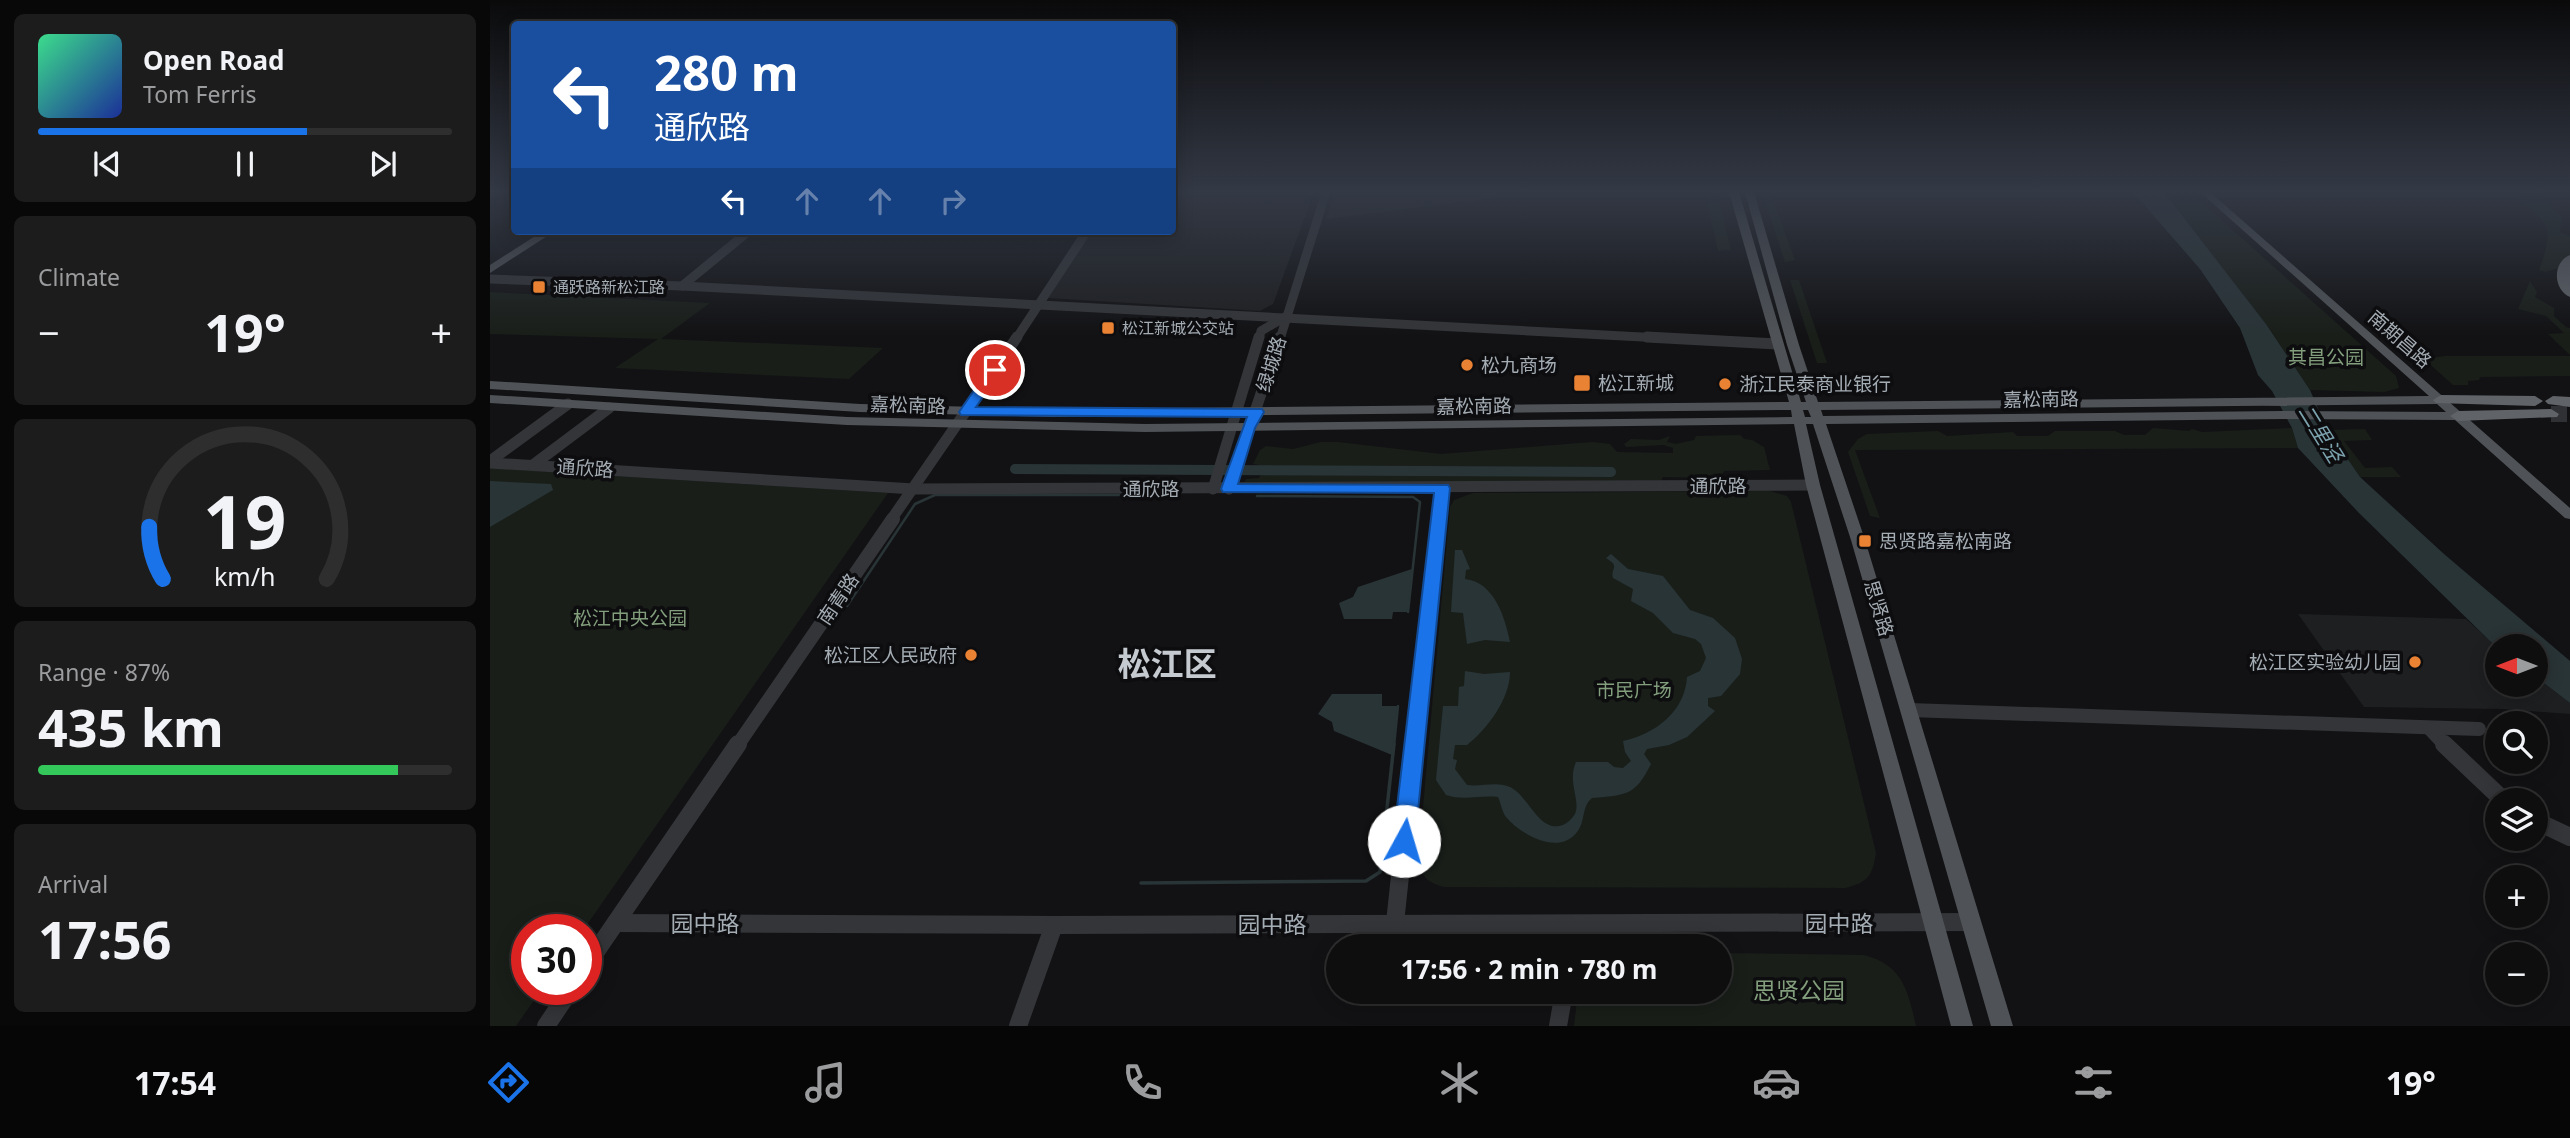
<!DOCTYPE html>
<html lang="en">
<head>
<meta charset="utf-8">
<style>
  :root { --surface:#0e0e0f; --page:#1c1c1d; --text:#f1f3f6; --muted:#9b9c9e; --line:#2e2e2f; --accent:#1a73e8 }
  body { margin:0; font-family:"Noto Sans","Noto Sans SC",sans-serif; background:var(--page); color:var(--text); height:100vh; display:flex; flex-direction:column; font-size:26px; white-space:nowrap }
  * { box-sizing:border-box; margin:0 }
  p { font-size:23px; color:var(--muted) }
  .icon { flex:none; width:38px; height:38px; fill:none; stroke:currentColor; stroke-width:2; stroke-linecap:round; stroke-linejoin:round }
  .map { position:relative; flex:1; overflow:hidden }
  .sheet { display:flex; flex-direction:column; gap:14px; padding:14px; background:#080808; width:490px }
  .sheet>* { flex:none }
  .guide { position:absolute; left:21px; top:21px; width:665px; height:214px; border-radius:7px; box-shadow:0 4px 18px #0003,0 0 0 2px var(--line); background:#1a4fa0; color:#fff; overflow:hidden }
  .needle { width:46px; rotate:270deg }
  .controls { position:absolute; left:1995px; top:634px; display:grid; gap:14px }
  .controls a { display:grid; place-items:center; width:63px; height:63px; border-radius:50%; background:var(--surface); box-shadow:0 4px 18px #0003,0 0 0 2px var(--line); font-size:35px }
  .speed { position:absolute; left:21px; top:914px; display:flex; gap:14px; font-size:35px; font-weight:700; text-align:center }
  .speed>* { display:grid; place-content:center; width:91px; height:91px; border-radius:50%; background:var(--surface); box-shadow:0 4px 18px #0003,0 0 0 2px var(--line); line-height:1 }
  .speed .limit { border:10px solid #d22; background:#fff; color:#111 }
  .pin { position:absolute; display:grid; place-items:center; width:60px; height:60px; color:#fff; margin:-30px; border:4px solid #fff; border-radius:50%; box-shadow:0 2px 7px #0007 }
  .me { position:absolute; width:77px; margin:-38px; rotate:6deg; stroke-linejoin:round; filter:drop-shadow(0 0 5px #0008) }
  .turn { display:flex; align-items:center; gap:24px; height:147px; padding:0 28px; font-size:32px }
  .turn .icon { width:91px; height:91px; stroke-width:2.5 }
  .turn b { display:block; font-size:49px; line-height:60px }
  .lanes { display:flex; align-items:center; height:66px; padding:0 28px; background:#0003; justify-content:center; gap:35px; direction:ltr }
  .lanes .off { opacity:.35 }
  .big { font-size:52px; font-weight:700; line-height:1.1 }
  .sheet .widget { flex:1; display:flex; flex-direction:column; justify-content:center; gap:10px; min-width:0; padding:0 24px; border-radius:10px; background:var(--page) }
  .sheet .dial { align-items:center; gap:0 }
  .dial svg { height:182px; overflow:visible; fill:none; stroke:var(--line); stroke-width:7; stroke-linecap:round; text-anchor:middle }
  .dial text { fill:var(--text); stroke:none }
  .song { display:flex; align-items:center; gap:21px }
  .cover { width:84px; height:84px; border-radius:10px; background:linear-gradient(135deg,hsl(150 70% 55%),hsl(230 70% 35%)) }
  .played { height:7px; border-radius:4px; background:linear-gradient(90deg,var(--accent) 65%,var(--line) 65%) }
  .keys { display:flex; justify-content:space-around; direction:ltr }
  .heat { display:flex; justify-content:space-between; align-items:center; font-size:38px; direction:ltr }
  .charge { height:10px; border-radius:5px; background:linear-gradient(90deg,#34c759 87%,var(--line) 0) }
  .trip { position:absolute; left:836px; top:934px; width:406px; height:70px; border-radius:35px; background:var(--surface); box-shadow:0 4px 18px #0003,0 0 0 2px var(--line); font-weight:700; line-height:70px; text-align:center }
  .tab-bar { display:flex; height:112px; justify-content:space-around; align-items:center; background:#060606; color:var(--muted) }
  .tab-bar .icon { width:49px; height:49px }
  .tab-bar .on { color:var(--accent) }
  .tab-bar b { font-size:32px; color:var(--text) }
  main { display:flex; flex:1; min-height:0 }
  .map>svg:first-child { display:block }
  .built { fill:#1e1f21 }
  .green { fill:#191e19 }
  .water { fill:#293437 }
  .lines { fill:none; stroke-linecap:round; stroke-linejoin:round }
  .stream-far1 { stroke:#293437; stroke-width:2.5 }
  .stream { stroke:#293437; stroke-width:3.5 }
  .canal { stroke:#293437; stroke-width:10 }
  .highway-tunnel { stroke:#2f3134; stroke-width:16; stroke-dasharray:16 8; stroke-linecap:butt }
  .minor-far3 { stroke:#333538; stroke-width:9 }
  .minor-far2 { stroke:#333538; stroke-width:11 }
  .minor-far1 { stroke:#333538; stroke-width:14 }
  .minor { stroke:#333538; stroke-width:18 }
  .major { fill:#4f5357; fill-rule:evenodd }
  .highway { fill:#606469; fill-rule:evenodd }
  .route { fill:#1a73e8; stroke:#114b97; stroke-width:2 }
  .poi-dot { fill:#ea8234; stroke:#0d0d0f; stroke-width:2.5 }
  .labels { text-anchor:middle; dominant-baseline:central; stroke-width:7; stroke-linejoin:round; paint-order:stroke }
  .far-poi-label { font-size:16px; fill:#a4acb4; stroke:#0d0d0f; text-anchor:start }
  .street-label { font-size:19px; fill:#a4acb4; stroke:#0d0d0f }
  .park-label { font-size:19px; fill:#829e7c; stroke:#0d0d0f }
  .poi-label { font-size:19px; fill:#a4acb4; stroke:#0d0d0f; text-anchor:start }
  .water-label { font-size:21px; font-style:italic; fill:#7ca2ae; stroke:#0d0d0f }
  .near-street-label { font-size:23px; fill:#a4acb4; stroke:#0d0d0f }
  .near-park-label { font-size:23px; fill:#829e7c; stroke:#0d0d0f }
  .town-label { font-size:33px; font-weight:bold; fill:#c5cad0; stroke:#0d0d0f }
</style>
</head>
<body>
<main>
<section class="sheet">
<div class="widget">
<div class="song"><i class="cover"></i><div><b>Open Road</b><p>Tom Ferris</p></div></div>
<div class="played"></div>
<div class="keys"><svg class="icon" aria-label="previous" viewBox="0 0 24 24"><path d="M18 5L8 12l10 7zM5 5v14"/></svg><svg class="icon" aria-label="pause" viewBox="0 0 24 24"><path d="M8 5v14M16 5v14"/></svg><svg class="icon" aria-label="next" viewBox="0 0 24 24"><path d="M6 5l10 7-10 7zM19 5v14"/></svg></div>
</div>
<div class="widget"><p>Climate</p>
<div class="heat"><a>−</a><b class="big">19°</b><a>+</a></div>
</div>
<div class="widget dial"><svg viewBox="0 0 100 80">
<path d="M14 69A42 42 0 1 1 86 69"/>
<path d="M14 69A42 42 0 0 1 8 46" stroke="#1a73e8"/>
<text x="50" y="56" font-size="32" font-weight="700">19</text>
<text x="50" y="72" font-size="11">km/h</text>
</svg></div>
<div class="widget"><p>Range · 87%</p><b class="big">435 km</b><div class="charge"></div></div>
<div class="widget"><p>Arrival</p><b class="big">17:56</b></div>
</section>
<div class="map">
<svg width="2080" height="1026" viewBox="0 0 2080 1026">
  <rect width="100%" height="100%" fill="#121214"/>
  <g class="built">
    <path d="M683,192H824L783,304L770,311L558,298L600,231H682Z"/>
    <path d="M845,192H1052L836,219Z"/>
    <path d="M1808,614L1976,619L2007,647V684H2046V677L2080,703V714L2012,709L1874,707Z"/>
  </g>
  <g class="green">
    <path d="M1215,192H1227L1241,250L1228,251Z"/>
    <path d="M1272,192H1280L1305,260L1295,262Z"/>
    <path d="M1674,192H1700L1906,376L1909,388L1894,392L1820,390L1776,324Z"/>
    <path d="M2019,192C2055,192 2049,196 2072,217L2070,232L2080,236V265L2055,272L2049,270C2068,218 2055,224 2019,192Z"/>
    <path d="M1300,280H1309L1337,363H1327Z"/>
    <path d="M2040,281L2047,292L2045,297L2064,308V316L2076,327L2080,328V355L2058,334L2074,333L2056,316L2028,309Z"/>
    <path d="M0,292L220,303L171,339L393,348L359,379L125,368L168,339L0,334Z"/>
    <path d="M1955,356H2080V376L1990,377L1989,380L1978,381V385H1963L1934,359Z"/>
    <path d="M1663,428L1699,431L1702,429L1712,432L1802,428L1808,448L1365,450L1390,518L1380,516L1358,452L1368,439L1377,434L1448,431L1457,436L1523,432L1527,436H1558L1565,431H1625L1634,435H1655Z"/>
    <path d="M1875,429L1882,440L1854,441L1875,468L1902,467L1911,477H1870L1838,430Z"/>
    <path d="M1250,435L1254,439L1262,440L1274,447L1280,470L1234,471L1231,478L1173,477L1170,483H754L756,479L769,478L775,466L763,464L770,450L776,446L803,449L831,442H848L951,454L1102,442L1120,444L1127,452L1183,453V448L1174,445L1136,447L1134,444L1141,439L1169,440L1180,436L1177,442L1186,444L1204,440L1206,436Z"/>
    <path d="M0,468L398,493L94,929H37V989H52L26,1026H0Z"/>
    <path d="M1280,491L1297,496L1301,502L1386,853C1382,877 1378,882 1355,888L954,887C939,883 933,878 928,863L960,507L964,500L983,493Z"/>
    <path d="M1230,953L1374,955C1413,965 1418,991 1426,1026H1084L1088,992H1230Z"/>
  </g>
  <g class="water">
    <path d="M1643,192H1674L1776,324L1820,390L1836,427L1870,477L1954,554L2080,661V703L2046,677V646L2007,647L1999,640L1869,513L1808,448L1802,428L1782,391L1768,375L1750,328L1710,269Z"/>
    <path d="M0,481L61,484L63,490L0,527Z"/>
    <path d="M965,550H972L980,569L976,570L975,579C1004,582 1015,617 1020,642L995,640L977,644L973,613L961,612Z"/>
    <path d="M1121,554L1138,569L1173,576L1200,610L1223,618L1245,638L1252,659L1250,674L1231,696L1218,698V706L1225,711L1197,737L1179,745L1157,749L1154,754L1161,764C1145,796 1136,795 1102,798C1091,807 1096,821 1087,832C1069,856 1031,835 1016,817C1012,812 1011,803 1008,797C989,795 974,801 956,795L946,780L953,706H968L969,687L974,686L975,671L994,674L1020,672C1020,699 997,729 977,745H965L963,759L967,760L965,769L977,785C992,787 1006,781 1020,787C1039,796 1049,834 1073,825C1077,823 1082,819 1085,814C1091,801 1077,782 1086,762H1118L1124,767L1133,768L1141,761L1135,752L1133,741C1165,734 1195,712 1197,677L1210,671L1216,658L1211,644L1205,639L1183,633L1163,613L1141,601L1143,589L1123,578C1120,568 1131,567 1116,558Z"/>
    <path d="M922,569L918,612H903L902,619H854L849,603L863,597L868,587Z"/>
    <path d="M842,694H892V706H908L902,755L844,731L842,722L828,714Z"/>
  </g>
  <g class="lines">
    <g class="stream-far1">
      <path d="M767,496L923,497L930,502L918,612"/>
      <path d="M357,606L425,504L445,495H688"/>
      <path d="M904,746L908,706"/>
    </g>
    <path class="stream" d="M651,883L876,881L890,872L904,744"/>
    <path class="canal" d="M525,469L1121,472"/>
    <path class="highway-tunnel" d="M2061,414H2080"/>
    <g class="minor-far3">
      <path d="M0,279L192,286L1190,339"/>
      <path d="M192,286L259,231"/>
      <path d="M526,339L597,231"/>
      <path d="M769,339L771,331L795,317"/>
      <path d="M790,339L836,192"/>
    </g>
    <g class="minor-far2">
      <path d="M1157,337L1287,344"/>
      <path d="M0,461L78,404"/>
      <path d="M0,463L424,489L1323,485"/>
      <path d="M43,465L119,408"/>
      <path d="M723,489L769,337"/>
      <path d="M739,489L790,337"/>
      <path d="M401,520L527,337"/>
      <path d="M948,520L952,488"/>
    </g>
    <g class="minor-far1">
      <path d="M1419,710L1989,729"/>
      <path d="M1940,729L1956,746"/>
      <path d="M247,746L403,519"/>
      <path d="M924,746L949,519"/>
    </g>
    <g class="minor">
      <path d="M1954,744L2013,800"/>
      <path d="M2046,821L2080,837"/>
      <path d="M126,923L564,925L1481,922"/>
      <path d="M905,923L924,744"/>
      <path d="M1076,925V947"/>
      <path d="M96,966L248,744"/>
      <path d="M56,1026L81,989"/>
      <path d="M528,1026L564,925"/>
      <path d="M1068,1026L1074,992"/>
    </g>
    <g class="major">
      <path d="M1239,192H1249L1311,402H1316L1297,345L1255,192H1264L1309,345L1328,402L1939,396L1710,192H1720L2080,508V519L2075,518L1965,420L1792,419L1336,424L1375,540L1523,1026H1501L1361,540L1323,424H1316L1330,485L1483,1026H1461L1316,485L1304,424L655,432L357,425L0,403V395L357,417L655,424L1302,417L1301,410L563,417L370,412L0,389V381L370,404L563,409L1299,402ZM1947,404L1956,412L1792,411L1333,416L1331,410ZM1313,410H1318L1321,417H1315Z"/>
      <path d="M53,231H65L0,273V265Z"/>
    </g>
    <g class="highway">
      <path d="M2080,255V297C2063,290 2062,262 2080,255Z"/>
      <path d="M1951,395L2045,396L2053,401L2045,406L1946,403L1943,400Z"/>
      <path d="M2063,396L2080,397V407L2058,404L2055,401Z"/>
      <path d="M2061,409L2069,414L2067,417L1968,421L1960,416L1968,411Z"/>
    </g>
  </g>
  <linearGradient id="sky" x2="0" y2="1"><stop stop-color="#0a0a0b"/><stop offset="0.57" stop-color="#333945"/><stop offset="1" stop-color="#333945" stop-opacity="0"/></linearGradient>
  <rect width="2080" height="336" fill="url(#sky)"/>
  <path class="route" d="M505,366L512,370L486,407L772,409L774,412L765,428L748,484L958,485L960,488L925,841L922,848L914,850L906,848L903,841L944,493L733,492L731,489L757,417L471,415L469,412L500,367Z"/>
  <g class="poi-dot">
    <rect x="42" y="280" width="14" height="14" rx="3.5"/>
    <rect x="611" y="321" width="14" height="14" rx="3.5"/>
    <circle cx="977" cy="365" r="7"/>
    <rect x="1083" y="374" width="18" height="18" rx="3.5"/>
    <circle cx="1235" cy="384" r="7"/>
    <rect x="1368" y="534" width="14" height="14" rx="3.5"/>
    <circle cx="481" cy="655" r="7"/>
    <circle cx="1925" cy="662" r="7"/>
  </g>
  <g class="labels">
    <g class="far-poi-label">
      <text x="63" y="287">通跃路新松江路</text>
      <text x="632" y="328">松江新城公交站</text>
    </g>
    <g class="street-label">
      <text transform="translate(1910 339) rotate(41)">南期昌路</text>
      <text transform="translate(781 364) rotate(-73)">绿城路</text>
      <text transform="translate(1551 399) rotate(-1)">嘉松南路</text>
      <text transform="translate(418 405) rotate(2)">嘉松南路</text>
      <text transform="translate(984 406) rotate(-1)">嘉松南路</text>
      <text transform="translate(95 468) rotate(4)">通欣路</text>
      <text x="1228" y="486">通欣路</text>
      <text x="661" y="489">通欣路</text>
      <text transform="translate(348 599) rotate(-56)">南青路</text>
      <text transform="translate(1389 608) rotate(73)">思贤路</text>
    </g>
    <g class="park-label">
      <text x="1836" y="357">其昌公园</text>
      <text x="140" y="618">松江中央公园</text>
      <text x="1144" y="690">市民广场</text>
    </g>
    <g class="poi-label">
      <text x="991" y="365">松九商场</text>
      <text x="1108" y="383">松江新城</text>
      <text x="1249" y="384">浙江民泰商业银行</text>
      <text x="1389" y="541">思贤路嘉松南路</text>
      <text x="467" y="655" text-anchor="end">松江区人民政府</text>
      <text x="1911" y="662" text-anchor="end">松江区实验幼儿园</text>
    </g>
    <g class="water-label">
      <text transform="translate(1831 433) rotate(58)">二里泾</text>
    </g>
    <g class="near-street-label">
      <text x="215" y="923">园中路</text>
      <text x="1349" y="923">园中路</text>
      <text x="782" y="924">园中路</text>
    </g>
    <g class="near-park-label">
      <text x="1309" y="990">思贤公园</text>
    </g>
    <g class="town-label">
      <text x="677" y="663">松江区</text>
    </g>
  </g>
</svg>
<div class="controls">
<a><svg class="needle" viewBox="-14 -14 28 28"><path d="M0-13l5 13h-10z" fill="#e53935"/><path d="M0 13l5-13h-10z" fill="#9b9c9e"/></svg></a>
<a><svg class="icon" aria-label="search" viewBox="0 0 24 24"><circle cx="10" cy="10" r="6"/><path d="M15 15l6 6"/></svg></a>
<a><svg class="icon" aria-label="layers" viewBox="0 0 24 24"><path d="M12 4l9 5-9 5-9-5zM3 14l9 5 9-5"/></svg></a>
<a>+</a>
<a>−</a>
</div>
<div class="speed"><div class="limit">30</div></div>
<div class="pin" style="left:505px;top:370px;background:#d93025"><svg class="icon" aria-label="arrive" viewBox="0 0 24 24"><path d="M6 21V4h12l-3 4 3 4H6"/></svg></div>
<svg class="me" style="left:914px;top:841px" viewBox="-20 -20 40 40"><circle r="19" fill="#fff"/><path d="M0-13L10 11 0 6-10 11z" fill="#1a73e8"/></svg>
<div class="trip">17:56 · 2 min · 780 m</div>
<div class="guide">
<div class="turn"><svg class="icon" aria-label="left" viewBox="0 0 24 24"><path d="M17 20v-9H6M10 6l-5 5 5 5"/></svg><div><b>280 m</b>通欣路</div></div>
<div class="lanes"><svg class="icon" aria-label="left" viewBox="0 0 24 24"><path d="M17 20v-9H6M10 6l-5 5 5 5"/></svg><svg class="icon off" aria-label="ahead" viewBox="0 0 24 24"><path d="M12 20V5M6 11l6-6 6 6"/></svg><svg class="icon off" aria-label="ahead" viewBox="0 0 24 24"><path d="M12 20V5M6 11l6-6 6 6"/></svg><svg class="icon off" aria-label="right" viewBox="0 0 24 24"><path d="M7 20v-9h11M14 6l5 5-5 5"/></svg></div>
</div>
</div>
</main>
<nav class="tab-bar">
<b>17:54</b>
<svg class="icon on" aria-label="directions" viewBox="0 0 24 24"><path d="M12 3l9 9-9 9-9-9zM9 14v-3h6M13 9l2 2-2 2"/></svg>
<svg class="icon" aria-label="music" viewBox="0 0 24 24"><path d="M9 18V5l10-2v13"/><circle cx="6" cy="18" r="3"/><circle cx="16" cy="16" r="3"/></svg>
<svg class="icon" aria-label="phone" viewBox="0 0 24 24"><path d="M5 4h4l2 5-3 2q2 4 5 5l2-3 5 2v4C11 20 4 13 5 4z"/></svg>
<svg class="icon" aria-label="climate" viewBox="0 0 24 24"><path d="M12 3v18M4 7l16 10M4 17L20 7"/></svg>
<svg class="icon" aria-label="car" viewBox="0 0 24 24"><path d="M5 17H2v-5l4-1 3-4h7l3 4 3 1v5h-3M9 17h6M6 11h13"/><circle cx="7" cy="17" r="2"/><circle cx="17" cy="17" r="2"/></svg>
<svg class="icon" aria-label="filters" viewBox="0 0 24 24"><path d="M4 7h16M4 17h16"/><circle cx="9" cy="7" r="2"/><circle cx="15" cy="17" r="2"/></svg>
<b>19°</b>
</nav>
</body>
</html>
